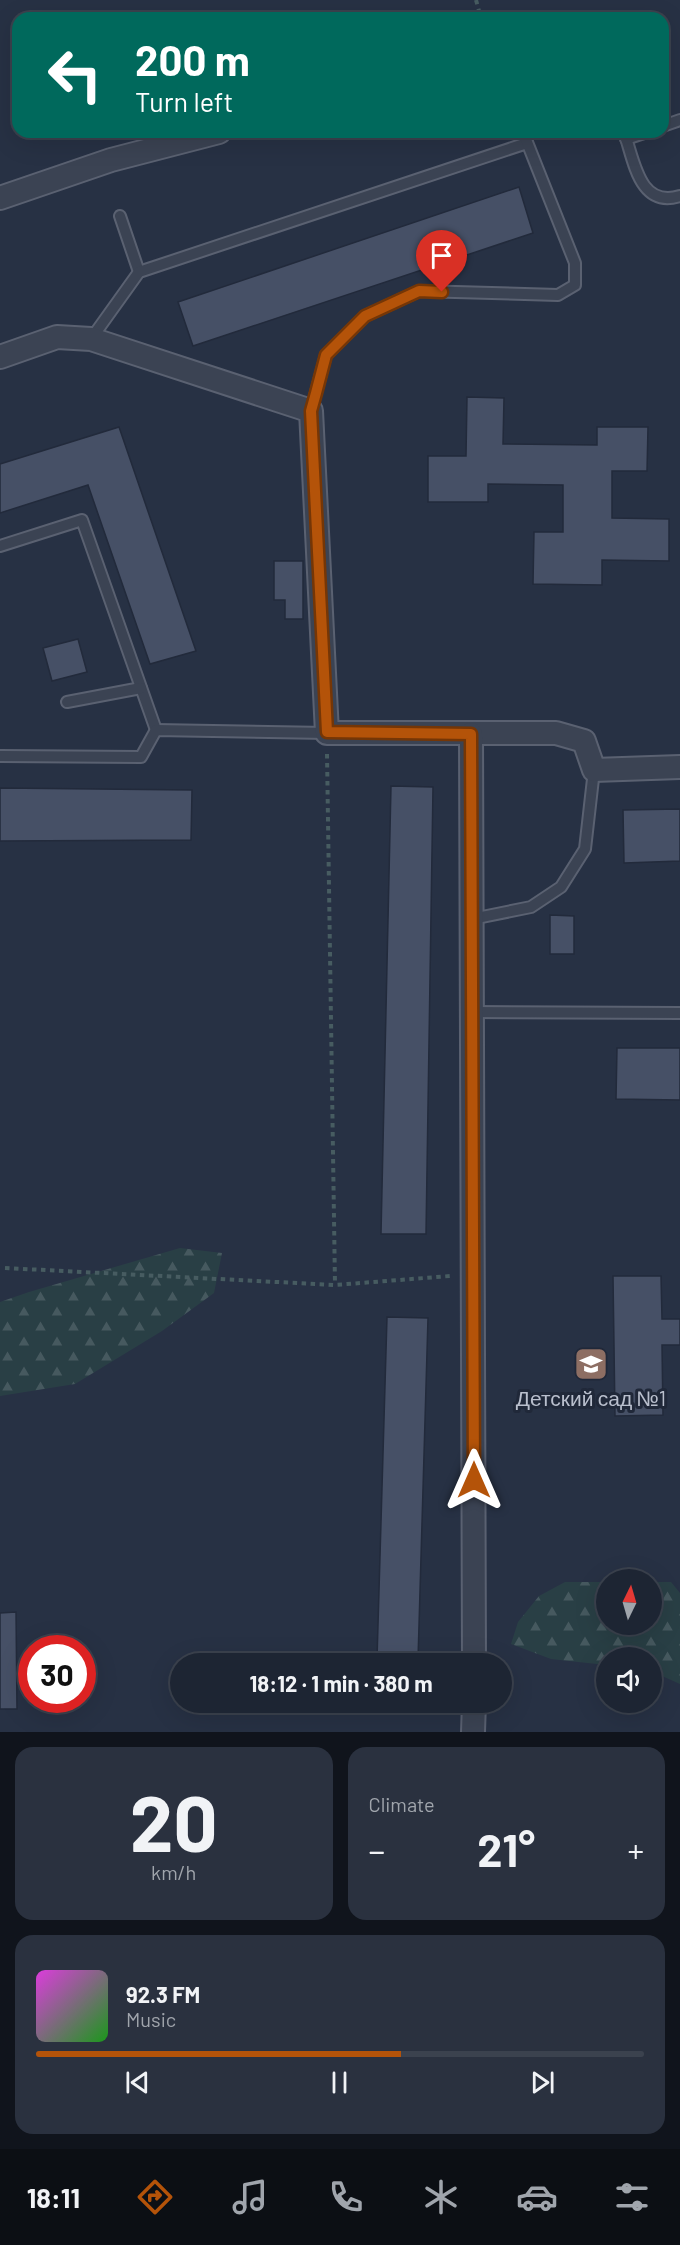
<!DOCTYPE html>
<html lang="en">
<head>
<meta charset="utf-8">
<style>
  :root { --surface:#1d2533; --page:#2a313f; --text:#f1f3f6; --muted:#a0a5ac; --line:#3b424e; --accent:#b45309 }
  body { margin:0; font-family:Barlow,sans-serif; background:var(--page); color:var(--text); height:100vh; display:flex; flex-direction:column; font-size:22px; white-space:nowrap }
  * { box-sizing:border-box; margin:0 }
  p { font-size:20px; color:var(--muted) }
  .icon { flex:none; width:33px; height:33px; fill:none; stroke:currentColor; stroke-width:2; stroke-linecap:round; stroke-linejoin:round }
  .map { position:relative; height:1732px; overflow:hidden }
  .side { display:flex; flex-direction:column; gap:15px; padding:15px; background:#10141c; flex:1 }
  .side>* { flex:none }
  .hud { position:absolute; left:12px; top:12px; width:657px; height:126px; border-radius:18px; box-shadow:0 6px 24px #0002,0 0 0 2px var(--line); background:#00695c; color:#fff; overflow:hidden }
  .needle { width:39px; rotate:5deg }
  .buttons { position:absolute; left:596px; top:1569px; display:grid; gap:12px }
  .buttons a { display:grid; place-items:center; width:66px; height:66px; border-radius:50%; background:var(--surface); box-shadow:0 6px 24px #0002,0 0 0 2px var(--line); font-size:30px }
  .speed { position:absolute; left:18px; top:1635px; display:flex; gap:12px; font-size:30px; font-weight:700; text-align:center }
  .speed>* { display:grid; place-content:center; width:78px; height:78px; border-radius:50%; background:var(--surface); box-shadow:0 6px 24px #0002,0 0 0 2px var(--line); line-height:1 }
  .speed .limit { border:9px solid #d22; background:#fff; color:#111 }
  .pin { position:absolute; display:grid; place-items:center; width:51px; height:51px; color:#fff; margin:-62px -26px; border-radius:50% 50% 50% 0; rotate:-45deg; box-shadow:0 0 6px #0007 }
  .pin .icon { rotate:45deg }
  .me { position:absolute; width:66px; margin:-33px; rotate:0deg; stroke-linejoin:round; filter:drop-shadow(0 0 4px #0008) }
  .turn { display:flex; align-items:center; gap:21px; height:126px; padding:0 24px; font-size:27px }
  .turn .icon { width:78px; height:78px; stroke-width:2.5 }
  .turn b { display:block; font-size:42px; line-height:51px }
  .big { font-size:45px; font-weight:700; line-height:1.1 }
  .side .tile { flex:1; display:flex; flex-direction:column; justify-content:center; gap:9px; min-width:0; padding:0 21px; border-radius:18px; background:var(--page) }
  .side .dial { align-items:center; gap:0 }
  .dial b { font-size:78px; line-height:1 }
  .song { display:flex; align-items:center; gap:18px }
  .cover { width:72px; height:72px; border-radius:9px; background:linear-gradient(135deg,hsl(300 70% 55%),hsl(120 70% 35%)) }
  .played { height:6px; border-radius:3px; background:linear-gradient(90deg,var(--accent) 60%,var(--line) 60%) }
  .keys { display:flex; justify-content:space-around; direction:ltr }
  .heat { display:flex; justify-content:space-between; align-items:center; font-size:33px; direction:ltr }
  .side .tiles { flex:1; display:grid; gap:15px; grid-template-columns:1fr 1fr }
  .tile:last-child { grid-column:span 2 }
  .trip { position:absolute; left:170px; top:1653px; width:342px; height:60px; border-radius:30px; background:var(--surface); box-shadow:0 6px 24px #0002,0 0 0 2px var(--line); font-weight:700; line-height:60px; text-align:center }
  .menu { display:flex; height:96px; justify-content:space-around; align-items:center; background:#0c0f14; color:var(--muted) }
  .menu .icon { width:42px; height:42px }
  .menu .selected { color:var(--accent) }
  .menu b { font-size:27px; color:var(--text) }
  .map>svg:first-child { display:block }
  .forest { fill:url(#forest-firs) }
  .building { fill:#465066; stroke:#222a3b; stroke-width:1.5 }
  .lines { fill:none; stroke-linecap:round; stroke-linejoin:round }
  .service-casing { stroke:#5a6171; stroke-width:14 }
  .minor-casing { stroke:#5a6171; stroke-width:26 }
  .path { stroke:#475c61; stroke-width:4; stroke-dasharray:4.5 4.5; stroke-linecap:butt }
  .service { stroke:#3b4353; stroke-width:10 }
  .minor { stroke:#3b4353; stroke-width:22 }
  .route-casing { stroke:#753606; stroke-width:15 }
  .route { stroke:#b45309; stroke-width:10 }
  .labels { text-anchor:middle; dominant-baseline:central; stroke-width:6; stroke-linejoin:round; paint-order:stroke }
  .poi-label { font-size:21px; fill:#b9bfcd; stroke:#202839 }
</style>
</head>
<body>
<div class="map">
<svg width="680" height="1732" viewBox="0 0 680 1732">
  <defs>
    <pattern id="forest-firs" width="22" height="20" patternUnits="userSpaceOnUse" patternTransform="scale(1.5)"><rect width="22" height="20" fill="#293f45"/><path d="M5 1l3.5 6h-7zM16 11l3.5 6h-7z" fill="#46595f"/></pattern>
  </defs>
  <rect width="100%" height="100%" fill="#273144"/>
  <g class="forest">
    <path d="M180,1248L222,1253L214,1293L162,1331L75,1384L0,1396V1302L29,1292Z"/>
    <path d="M565,1582H606V1624H651V1582H671L680,1593V1684L651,1671V1658H606V1665L551,1659L511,1644L518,1622L539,1596Z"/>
  </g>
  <g class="building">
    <path d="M519,187L533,233L193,346L178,302Z"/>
    <path d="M467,397L504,398L503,444L597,445V427H648L647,471H612V518L669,519V561L602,560V585L533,584L534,532H563V485L488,484V502H428V456H466Z"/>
    <path d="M119,427L196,651L150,664L88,485L0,513V464Z"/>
    <path d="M274,561H303V619H285V600H274Z"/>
    <path d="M78,639L87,672L52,681L43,648Z"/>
    <path d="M391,786L433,787L426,1234H381Z"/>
    <path d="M0,788L192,790L191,840L0,841Z"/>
    <path d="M680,809V861L624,863L623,810Z"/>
    <path d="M550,915L574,916V954H550Z"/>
    <path d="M617,1048H680V1100L616,1099Z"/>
    <path d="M613,1276H661L662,1319H680V1345H662L663,1415L615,1416Z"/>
    <path d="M387,1317L428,1318L418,1660L377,1659Z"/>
    <path d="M16,1612L17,1709H0V1613Z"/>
  </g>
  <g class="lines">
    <g class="service-casing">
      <g id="service">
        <path d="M663,126L680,120"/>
        <path d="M624,132C634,160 639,209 680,196"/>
        <path d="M626,139L647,132"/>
        <path d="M120,216L139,272"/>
        <path d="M91,339L139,272L527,143"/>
        <path d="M311,411L326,355L365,316L419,291L558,295L575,285V263L523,132"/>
        <path d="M0,546L82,520L156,730"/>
        <path d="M67,702L141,688"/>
        <path d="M0,756L141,757L156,730L327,733"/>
        <path d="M472,919L531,907L561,887L585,849L594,770"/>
        <path d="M473,1012L680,1013"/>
      </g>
    </g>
    <g class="minor-casing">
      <g id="minor">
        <path d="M0,198L111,160L219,132"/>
        <path d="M0,357L57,337L91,339L311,411L327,733H556L584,741L594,770L680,767"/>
        <path d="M471,734L474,1664"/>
        <path d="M473,1732L474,1702"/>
      </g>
    </g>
    <g class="path">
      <path d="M476,0L481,18"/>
      <path d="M327,754L335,1285"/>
      <path d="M5,1268L335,1285L450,1276"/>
    </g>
    <use href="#service" class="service"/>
    <use href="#minor" class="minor"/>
  </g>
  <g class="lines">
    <g class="route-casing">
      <path id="route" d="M442,292L419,291L365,316L326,355L316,393L311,411L327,732L471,734L474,1480"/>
    </g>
    <use href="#route" class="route"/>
  </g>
  <defs>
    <g id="school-square" transform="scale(1.725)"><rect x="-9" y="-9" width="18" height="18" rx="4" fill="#8d6e63" stroke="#202839"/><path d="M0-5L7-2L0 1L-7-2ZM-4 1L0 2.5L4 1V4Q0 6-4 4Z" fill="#fff"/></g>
  </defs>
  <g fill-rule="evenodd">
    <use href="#school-square" x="591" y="1364"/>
  </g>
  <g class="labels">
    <g class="poi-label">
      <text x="591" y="1397">Детский сад №1</text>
    </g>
  </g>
</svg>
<div class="buttons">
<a><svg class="needle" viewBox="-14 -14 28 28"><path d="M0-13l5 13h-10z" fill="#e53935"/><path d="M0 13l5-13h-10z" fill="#a0a5ac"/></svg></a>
<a><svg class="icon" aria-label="sound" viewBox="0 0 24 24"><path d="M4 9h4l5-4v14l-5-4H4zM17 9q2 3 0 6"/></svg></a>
</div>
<div class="speed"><div class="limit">30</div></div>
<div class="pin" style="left:442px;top:292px;background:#d93025"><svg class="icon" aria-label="arrive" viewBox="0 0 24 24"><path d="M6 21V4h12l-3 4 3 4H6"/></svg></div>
<svg class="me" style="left:474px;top:1480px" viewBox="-20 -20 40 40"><path d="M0-17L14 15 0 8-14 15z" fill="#b45309" stroke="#fff" stroke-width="4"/></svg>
<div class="trip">18:12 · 1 min · 380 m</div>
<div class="hud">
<div class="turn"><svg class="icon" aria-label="left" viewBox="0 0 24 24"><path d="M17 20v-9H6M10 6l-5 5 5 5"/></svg><div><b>200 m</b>Turn left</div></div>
</div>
</div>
<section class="side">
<div class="tiles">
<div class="tile dial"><b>20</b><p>km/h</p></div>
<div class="tile"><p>Climate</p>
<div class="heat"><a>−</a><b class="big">21°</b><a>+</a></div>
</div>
<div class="tile">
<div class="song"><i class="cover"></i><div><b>92.3 FM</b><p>Music</p></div></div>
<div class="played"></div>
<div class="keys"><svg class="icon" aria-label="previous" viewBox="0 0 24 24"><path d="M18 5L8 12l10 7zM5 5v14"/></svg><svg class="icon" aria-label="pause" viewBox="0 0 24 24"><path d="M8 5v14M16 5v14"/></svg><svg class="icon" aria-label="next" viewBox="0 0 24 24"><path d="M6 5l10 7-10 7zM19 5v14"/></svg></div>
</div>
</div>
</section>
<nav class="menu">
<b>18:11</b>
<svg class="icon selected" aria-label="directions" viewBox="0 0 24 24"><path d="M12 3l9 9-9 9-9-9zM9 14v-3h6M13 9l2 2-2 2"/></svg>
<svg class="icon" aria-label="music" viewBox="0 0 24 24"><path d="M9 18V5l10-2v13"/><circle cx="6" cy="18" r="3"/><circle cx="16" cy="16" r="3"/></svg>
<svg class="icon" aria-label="phone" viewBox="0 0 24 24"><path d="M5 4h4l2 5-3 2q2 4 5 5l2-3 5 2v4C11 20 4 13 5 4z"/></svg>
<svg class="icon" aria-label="climate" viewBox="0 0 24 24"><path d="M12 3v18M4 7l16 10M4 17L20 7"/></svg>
<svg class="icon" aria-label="car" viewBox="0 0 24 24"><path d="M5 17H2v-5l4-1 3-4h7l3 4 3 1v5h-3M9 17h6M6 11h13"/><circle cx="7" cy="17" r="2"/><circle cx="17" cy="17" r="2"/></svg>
<svg class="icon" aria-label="filters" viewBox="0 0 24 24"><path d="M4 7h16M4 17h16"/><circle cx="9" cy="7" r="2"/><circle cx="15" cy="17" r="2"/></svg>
</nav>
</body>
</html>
